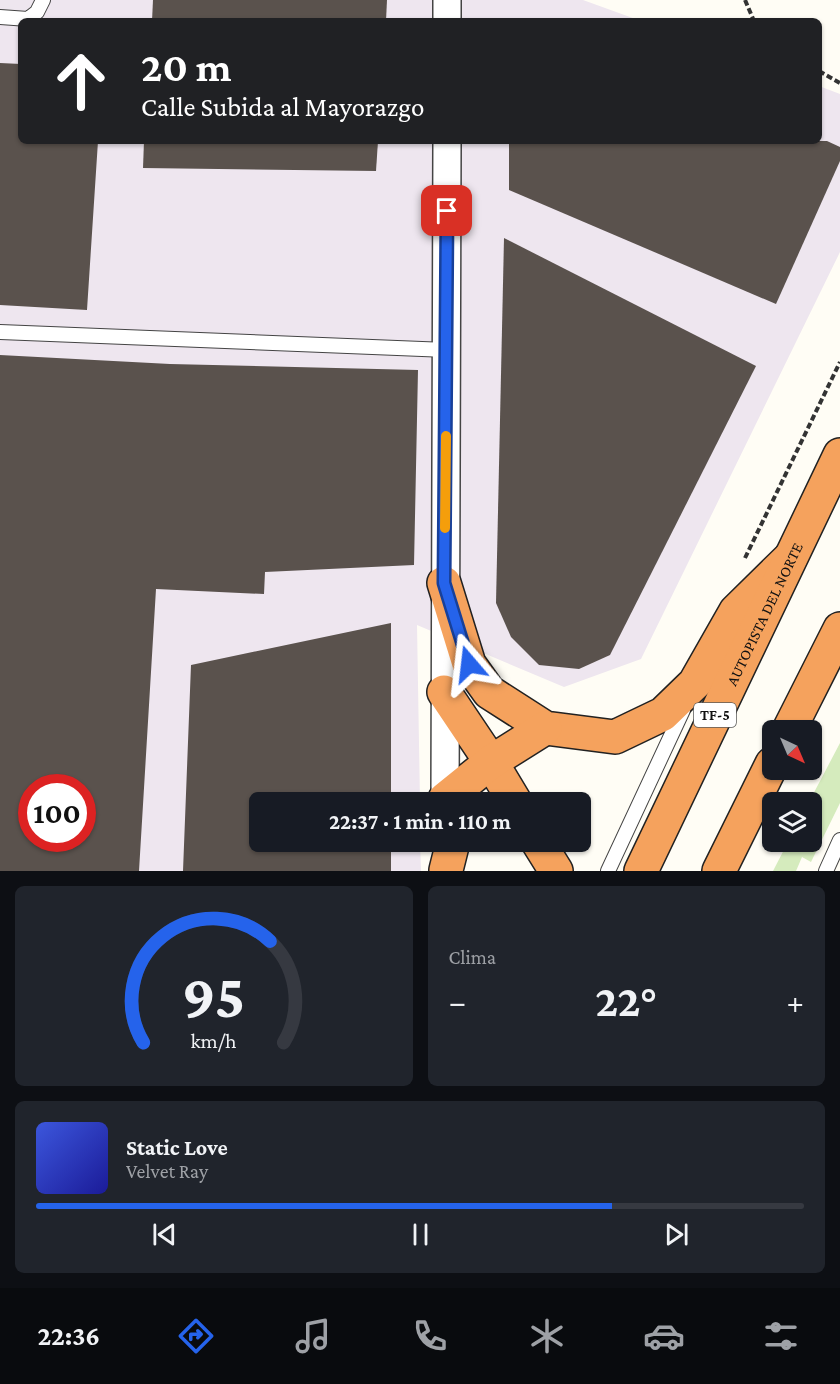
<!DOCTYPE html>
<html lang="es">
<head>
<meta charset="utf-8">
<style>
  :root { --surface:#171b24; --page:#20242c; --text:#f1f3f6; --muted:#9ea1a6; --line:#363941; --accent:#2563eb }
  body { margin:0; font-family:"Crimson Pro",serif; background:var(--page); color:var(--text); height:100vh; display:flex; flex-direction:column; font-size:22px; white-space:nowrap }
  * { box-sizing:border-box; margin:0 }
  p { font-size:20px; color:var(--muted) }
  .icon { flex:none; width:33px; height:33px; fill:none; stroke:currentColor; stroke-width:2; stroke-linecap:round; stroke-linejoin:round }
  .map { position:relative; height:871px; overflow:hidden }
  .details { display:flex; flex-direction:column; gap:15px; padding:15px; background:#0d0f14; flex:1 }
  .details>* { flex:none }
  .hud { position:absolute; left:18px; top:18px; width:804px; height:126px; border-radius:9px; box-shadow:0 2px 4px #0004; background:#202124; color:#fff; overflow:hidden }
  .needle { width:39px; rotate:136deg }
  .tools { position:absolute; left:762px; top:720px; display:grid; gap:12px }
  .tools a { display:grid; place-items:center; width:60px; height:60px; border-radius:9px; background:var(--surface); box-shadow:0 2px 4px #0004; font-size:30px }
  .speed { position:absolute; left:18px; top:774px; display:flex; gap:12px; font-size:30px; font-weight:700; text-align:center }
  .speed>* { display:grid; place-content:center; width:78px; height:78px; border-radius:50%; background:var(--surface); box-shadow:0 2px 4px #0004; line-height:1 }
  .speed .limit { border:9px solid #d22; background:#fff; color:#111 }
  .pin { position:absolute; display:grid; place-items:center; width:51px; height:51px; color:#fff; margin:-26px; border-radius:12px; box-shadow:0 3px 9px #0006 }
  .me { position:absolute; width:66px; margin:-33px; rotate:343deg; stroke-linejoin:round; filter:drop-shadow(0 0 4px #0008) }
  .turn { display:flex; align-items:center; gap:21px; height:126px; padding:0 24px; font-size:27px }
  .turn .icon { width:78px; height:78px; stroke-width:2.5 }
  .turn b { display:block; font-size:42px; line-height:51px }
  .big { font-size:45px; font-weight:700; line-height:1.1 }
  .details .tile { flex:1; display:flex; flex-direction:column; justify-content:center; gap:9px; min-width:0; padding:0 21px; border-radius:9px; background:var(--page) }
  .details .dial { align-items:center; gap:0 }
  .dial svg { height:156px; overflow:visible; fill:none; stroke:var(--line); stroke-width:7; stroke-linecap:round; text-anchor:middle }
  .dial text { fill:var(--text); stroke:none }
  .song { display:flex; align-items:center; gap:18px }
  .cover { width:72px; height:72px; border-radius:9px; background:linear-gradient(135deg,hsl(230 70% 55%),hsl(240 70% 35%)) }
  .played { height:6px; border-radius:3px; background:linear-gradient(90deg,var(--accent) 75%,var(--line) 75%) }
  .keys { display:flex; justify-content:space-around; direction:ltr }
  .heat { display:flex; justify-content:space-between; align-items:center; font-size:33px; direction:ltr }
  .details .tiles { flex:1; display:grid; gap:15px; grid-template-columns:1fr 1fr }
  .tile:last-child { grid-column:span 2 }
  .trip { position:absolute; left:249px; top:792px; width:342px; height:60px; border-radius:9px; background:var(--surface); box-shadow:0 2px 4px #0004; font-weight:700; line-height:60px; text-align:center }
  .dock { display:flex; height:96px; justify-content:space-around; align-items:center; background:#090b0e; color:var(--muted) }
  .dock .icon { width:42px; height:42px }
  .dock .selected { color:var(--accent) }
  .dock b { font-size:27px; color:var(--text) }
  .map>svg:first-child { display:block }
  .industrial { fill:#eee6ef; fill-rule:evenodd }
  .green { fill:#d5ebbd }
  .building { fill:#5a524d; fill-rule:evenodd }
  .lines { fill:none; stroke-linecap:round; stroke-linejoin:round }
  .service-casing { stroke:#444; stroke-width:16 }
  .minor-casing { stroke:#444; stroke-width:30 }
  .motorway-casing { stroke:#222; stroke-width:36 }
  .path { stroke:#333; stroke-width:4; stroke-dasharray:6 3; stroke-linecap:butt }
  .service { stroke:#fff; stroke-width:14 }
  .minor { stroke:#fff; stroke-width:27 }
  .motorway { stroke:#f5a25d; stroke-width:33 }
  .route-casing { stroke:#184099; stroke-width:15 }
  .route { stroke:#2563eb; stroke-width:10 }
  .slow { stroke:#f59e0b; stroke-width:10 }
  .labels { text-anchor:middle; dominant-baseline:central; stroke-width:6; stroke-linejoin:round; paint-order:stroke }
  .shield { fill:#fff; stroke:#585858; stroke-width:1.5 }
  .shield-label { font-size:15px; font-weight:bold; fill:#111 }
  .street-label { font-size:16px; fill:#111; stroke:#fff }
</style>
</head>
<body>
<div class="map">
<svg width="840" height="871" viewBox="0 0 840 871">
  <rect width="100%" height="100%" fill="#fffdf5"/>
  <path class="industrial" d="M0,0H583L641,21H21V141H819V86L840,94V252L641,659L564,687L417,625L420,802H260V842H420L421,871H0ZM32,788H82V838H32Z"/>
  <path class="green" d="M840,743V803L811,862L802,857L796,871H773L788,842H812V802H809Z"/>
  <g class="building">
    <path d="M153,0H387L386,21H152Z"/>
    <path d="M0,63L21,64V141H98L87,310L0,305Z"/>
    <path d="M144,141H378L376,171L143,168Z"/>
    <path d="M509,141H827L840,147V161L776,304L509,190Z"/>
    <path d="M504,238L756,366L610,655L579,669L539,665L511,637L496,603Z"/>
    <path d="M0,355L170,364L418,370L414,565L265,572L264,594L156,589L139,871H0ZM32,788H82V838H32Z"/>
    <path d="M391,623V802H260V842H391V871H183L191,665Z"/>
  </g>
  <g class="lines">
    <g class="service-casing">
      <g id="service">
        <path d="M0,17L28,19L37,12L43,0"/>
        <path d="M0,332L447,350"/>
        <path d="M608,871L683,710"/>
        <path d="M826,871L840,840"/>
      </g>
    </g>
    <g class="minor-casing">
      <g id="minor">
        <path d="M447,0V21"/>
        <path d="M445,802L447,141"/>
      </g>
    </g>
    <g class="motorway-casing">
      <g id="motorway">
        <path d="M444,583L469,664L489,692L545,728L615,737L663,714L695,683L736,611L790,558"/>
        <path d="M444,692L491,762L515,802"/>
        <path d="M789,730L840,629"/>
        <path d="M445,799L491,762L545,728"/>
        <path d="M538,842L556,871"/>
        <path d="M446,870L453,842"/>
        <path id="s1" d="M641,871L840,455"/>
        <path d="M719,871L772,764"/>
      </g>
    </g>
    <g class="path">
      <path d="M745,0L754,21"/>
      <path d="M819,71L840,83"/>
      <path d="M745,558L840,362"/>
    </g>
    <use href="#service" class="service"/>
    <use href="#minor" class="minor"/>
    <use href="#motorway" class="motorway"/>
  </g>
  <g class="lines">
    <g class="route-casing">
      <path id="route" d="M447,211L444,583L469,664"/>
    </g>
    <use href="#route" class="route"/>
    <path class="slow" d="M445,528L446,436"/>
  </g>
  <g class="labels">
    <rect class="shield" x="694" y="703" width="42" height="24" rx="4.5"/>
    <g class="shield-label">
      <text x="715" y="715">TF-5</text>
    </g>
    <g class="street-label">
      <text stroke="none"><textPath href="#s1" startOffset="285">AUTOPISTA DEL NORTE</textPath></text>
    </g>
  </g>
</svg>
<div class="tools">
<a><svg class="needle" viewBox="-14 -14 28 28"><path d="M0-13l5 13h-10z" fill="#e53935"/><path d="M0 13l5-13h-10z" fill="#9ea1a6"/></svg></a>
<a><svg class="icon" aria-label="layers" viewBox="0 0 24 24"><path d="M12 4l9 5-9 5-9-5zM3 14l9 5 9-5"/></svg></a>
</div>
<div class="speed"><div class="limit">100</div></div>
<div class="pin" style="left:447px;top:211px;background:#d93025"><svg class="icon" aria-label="arrive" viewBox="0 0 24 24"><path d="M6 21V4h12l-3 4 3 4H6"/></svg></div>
<svg class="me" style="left:469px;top:664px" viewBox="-20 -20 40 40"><path d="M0-17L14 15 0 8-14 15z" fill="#2563eb" stroke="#fff" stroke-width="4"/></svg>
<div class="trip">22:37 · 1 min · 110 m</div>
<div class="hud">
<div class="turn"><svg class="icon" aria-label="ahead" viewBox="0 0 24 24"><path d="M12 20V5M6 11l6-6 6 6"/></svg><div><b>20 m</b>Calle Subida al Mayorazgo</div></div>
</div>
</div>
<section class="details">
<div class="tiles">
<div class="tile dial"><svg viewBox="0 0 100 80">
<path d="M14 69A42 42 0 1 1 86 69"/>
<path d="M14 69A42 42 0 0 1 79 17" stroke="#2563eb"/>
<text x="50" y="56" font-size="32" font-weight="700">95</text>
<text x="50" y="72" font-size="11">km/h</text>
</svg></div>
<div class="tile"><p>Clima</p>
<div class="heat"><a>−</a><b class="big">22°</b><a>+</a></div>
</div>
<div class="tile">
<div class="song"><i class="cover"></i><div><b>Static Love</b><p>Velvet Ray</p></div></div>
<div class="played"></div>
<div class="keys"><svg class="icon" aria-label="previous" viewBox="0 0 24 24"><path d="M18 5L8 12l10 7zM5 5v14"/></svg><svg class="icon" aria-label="pause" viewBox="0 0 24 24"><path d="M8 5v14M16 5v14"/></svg><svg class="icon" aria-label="next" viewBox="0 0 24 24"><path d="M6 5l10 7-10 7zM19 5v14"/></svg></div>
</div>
</div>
</section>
<nav class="dock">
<b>22:36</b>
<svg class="icon selected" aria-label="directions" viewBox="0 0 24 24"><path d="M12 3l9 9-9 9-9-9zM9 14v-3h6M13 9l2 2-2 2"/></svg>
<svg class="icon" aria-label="music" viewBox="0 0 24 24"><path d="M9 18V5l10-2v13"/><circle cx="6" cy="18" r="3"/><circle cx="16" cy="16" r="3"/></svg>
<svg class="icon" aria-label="phone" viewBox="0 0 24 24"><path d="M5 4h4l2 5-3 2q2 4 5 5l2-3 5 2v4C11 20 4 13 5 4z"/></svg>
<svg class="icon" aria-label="climate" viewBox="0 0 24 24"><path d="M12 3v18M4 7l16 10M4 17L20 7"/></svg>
<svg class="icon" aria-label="car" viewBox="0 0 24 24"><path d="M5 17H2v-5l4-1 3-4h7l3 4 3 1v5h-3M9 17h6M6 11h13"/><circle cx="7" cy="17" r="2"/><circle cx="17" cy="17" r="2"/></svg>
<svg class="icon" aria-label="filters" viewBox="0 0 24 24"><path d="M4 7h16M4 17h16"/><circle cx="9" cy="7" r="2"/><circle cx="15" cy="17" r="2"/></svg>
</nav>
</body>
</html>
